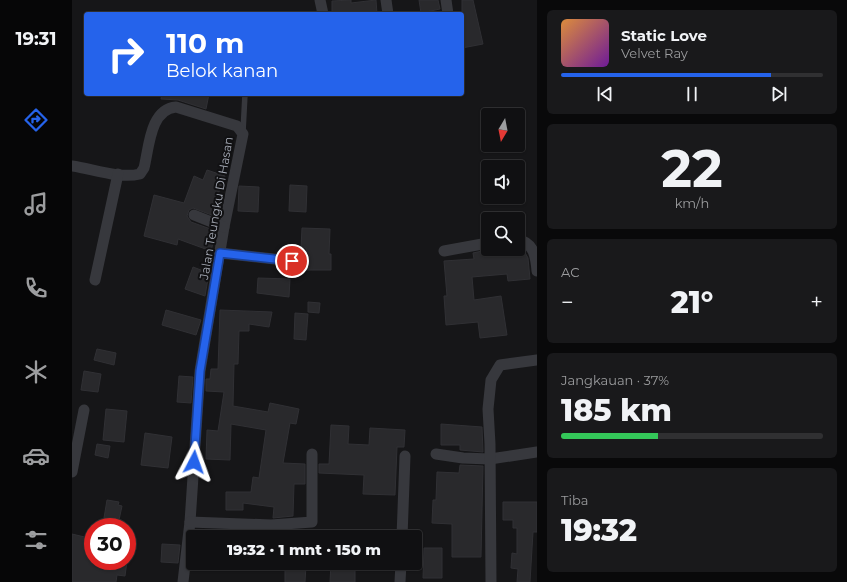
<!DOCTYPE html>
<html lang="id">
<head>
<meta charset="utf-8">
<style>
  :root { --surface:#101012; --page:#19191b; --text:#f1f3f6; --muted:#9c9d9f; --line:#303032; --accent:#2563eb }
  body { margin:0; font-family:Montserrat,sans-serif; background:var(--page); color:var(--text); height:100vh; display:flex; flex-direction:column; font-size:15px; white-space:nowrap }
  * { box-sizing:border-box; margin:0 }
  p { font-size:13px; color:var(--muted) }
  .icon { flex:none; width:22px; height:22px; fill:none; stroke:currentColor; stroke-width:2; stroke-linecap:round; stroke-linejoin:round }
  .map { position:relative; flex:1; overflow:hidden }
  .side { display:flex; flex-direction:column; gap:10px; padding:10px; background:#09090a; width:310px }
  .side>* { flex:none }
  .banner { position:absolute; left:12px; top:12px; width:380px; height:84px; border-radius:4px; box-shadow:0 1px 3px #0004,0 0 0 1px var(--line); background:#2563eb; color:#fff; overflow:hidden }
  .needle { width:26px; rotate:190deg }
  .fabs { position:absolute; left:409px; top:108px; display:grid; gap:8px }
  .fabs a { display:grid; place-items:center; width:44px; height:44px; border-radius:4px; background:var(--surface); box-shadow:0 1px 3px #0004,0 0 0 1px var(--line); font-size:20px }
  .speed { position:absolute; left:12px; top:518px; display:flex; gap:8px; font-size:20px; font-weight:700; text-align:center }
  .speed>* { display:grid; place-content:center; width:52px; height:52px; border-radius:50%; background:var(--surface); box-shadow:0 1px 3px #0004,0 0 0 1px var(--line); line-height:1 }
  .speed .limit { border:6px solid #d22; background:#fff; color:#111 }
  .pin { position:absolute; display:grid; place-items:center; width:34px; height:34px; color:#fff; margin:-17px; border:2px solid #fff; border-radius:50%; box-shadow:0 1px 4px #0007 }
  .me { position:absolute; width:44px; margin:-22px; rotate:4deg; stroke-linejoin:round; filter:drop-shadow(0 0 3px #0008) }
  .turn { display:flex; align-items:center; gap:14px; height:84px; padding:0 16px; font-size:18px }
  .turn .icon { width:52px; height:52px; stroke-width:2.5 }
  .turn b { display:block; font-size:28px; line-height:34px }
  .big { font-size:30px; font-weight:800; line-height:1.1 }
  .side .tile { flex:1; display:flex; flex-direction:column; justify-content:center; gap:6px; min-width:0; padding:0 14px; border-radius:6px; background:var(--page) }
  .side .dial { align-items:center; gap:0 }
  .dial b { font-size:52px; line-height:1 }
  .song { display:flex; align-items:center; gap:12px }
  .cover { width:48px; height:48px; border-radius:6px; background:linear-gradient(135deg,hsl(30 70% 55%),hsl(280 70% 35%)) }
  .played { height:4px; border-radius:2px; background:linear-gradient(90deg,var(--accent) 80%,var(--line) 80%) }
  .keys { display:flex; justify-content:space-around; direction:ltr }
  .heat { display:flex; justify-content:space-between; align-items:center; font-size:22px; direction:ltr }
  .charge { height:6px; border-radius:3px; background:linear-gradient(90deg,#34c759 37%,var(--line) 0) }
  .trip { position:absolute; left:114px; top:530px; width:236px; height:40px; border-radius:4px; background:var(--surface); box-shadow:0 1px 3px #0004,0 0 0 1px var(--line); font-weight:800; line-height:40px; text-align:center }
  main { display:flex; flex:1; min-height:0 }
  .dock { display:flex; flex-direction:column; width:72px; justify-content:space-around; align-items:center; background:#060607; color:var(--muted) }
  .dock .icon { width:28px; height:28px }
  .dock .selected { color:var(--accent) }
  .dock b { font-size:18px; color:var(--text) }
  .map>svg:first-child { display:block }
  .building { fill:#29292c; stroke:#303034 }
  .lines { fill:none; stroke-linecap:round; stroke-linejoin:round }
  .lane { stroke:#37383d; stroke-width:5.5 }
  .street { stroke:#37383d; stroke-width:11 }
  .route-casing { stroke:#184099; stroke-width:10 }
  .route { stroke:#2563eb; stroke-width:7 }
  .labels { text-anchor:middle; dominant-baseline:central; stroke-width:4; stroke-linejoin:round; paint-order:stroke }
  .street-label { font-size:12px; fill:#a8adb8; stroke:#111113 }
</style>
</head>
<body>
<main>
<nav class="dock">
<b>19:31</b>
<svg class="icon selected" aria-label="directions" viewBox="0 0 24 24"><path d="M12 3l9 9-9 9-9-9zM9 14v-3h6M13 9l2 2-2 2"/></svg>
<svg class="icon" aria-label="music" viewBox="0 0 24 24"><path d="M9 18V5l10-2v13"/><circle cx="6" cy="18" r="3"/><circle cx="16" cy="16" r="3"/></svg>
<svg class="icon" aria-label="phone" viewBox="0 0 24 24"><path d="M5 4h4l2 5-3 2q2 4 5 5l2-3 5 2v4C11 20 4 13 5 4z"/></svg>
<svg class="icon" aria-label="climate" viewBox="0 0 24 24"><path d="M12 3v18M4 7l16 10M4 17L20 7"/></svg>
<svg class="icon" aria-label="car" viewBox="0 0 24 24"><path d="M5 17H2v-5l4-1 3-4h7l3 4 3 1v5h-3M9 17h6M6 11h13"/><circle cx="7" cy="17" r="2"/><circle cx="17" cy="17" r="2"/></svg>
<svg class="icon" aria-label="filters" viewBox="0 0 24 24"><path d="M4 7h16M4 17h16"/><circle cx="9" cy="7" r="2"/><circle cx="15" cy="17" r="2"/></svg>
</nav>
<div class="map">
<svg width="465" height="582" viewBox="0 0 465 582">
  <rect width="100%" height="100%" fill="#161618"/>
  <g class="building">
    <path d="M279,0V3L304,0L305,14H260V1Z"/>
    <path d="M347,0H366L368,9L349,13Z"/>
    <path d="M390,0H401L411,44L390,48Z"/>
    <path d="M90,94H137L134,109L106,100L89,99Z"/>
    <path d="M135,170L153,176L145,197L151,199L145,217L121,208L117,210L115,216L119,222L144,231L139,251L106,239L105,245L72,236L82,195L112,203L122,176L131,180Z"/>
    <path d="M218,185L235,186L234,212L217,211Z"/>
    <path d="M167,186L187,187L186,212L166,211Z"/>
    <path d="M230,228L258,229L257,254H259V270H234V248H229Z"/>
    <path d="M419,249H451L456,258L458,279L436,281L435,274L400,277L402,300L429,296L435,335L408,338L406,322L374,325L372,296H375L372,261L402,259L401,253Z"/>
    <path d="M121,267L137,273L133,296L113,289Z"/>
    <path d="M186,278L218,279L217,297L185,293Z"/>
    <path d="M236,302L248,303L247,313L236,312Z"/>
    <path d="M94,310L129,320L124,335L90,325Z"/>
    <path d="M148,310L200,312L197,327L177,324V331H167L166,364H162L161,406L196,412L198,403L227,409L224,424L218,423L211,463L233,464V484H222L221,516L201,518L202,507L171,503V510H154V492H179L181,477L187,478L194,430L159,424L158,460L134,459L135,430L146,431L152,392L134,391V379H138L139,369H146Z"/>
    <path d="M223,313L236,314L234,340L222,339Z"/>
    <path d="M25,349L44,353L42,365L22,360Z"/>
    <path d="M12,371L29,374L26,392L9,390Z"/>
    <path d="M107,376L121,377L119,403L105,402Z"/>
    <path d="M34,409L55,411L52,442L31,440Z"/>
    <path d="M369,424L410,427L411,452L388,450V445H369Z"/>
    <path d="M259,425L277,426L276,444L297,445L298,428L333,430L332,447H325L323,495L291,494L292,475L247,473V464H257Z"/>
    <path d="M73,433L100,437L96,468L69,465Z"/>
    <path d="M25,444L38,446L36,458L23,455Z"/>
    <path d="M388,465L411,466L409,557H380V524L360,523L361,500H364L365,472L387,473Z"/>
    <path d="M35,500L47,502L46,505L50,506L47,520L32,518Z"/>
    <path d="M431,502H465V532H461L458,582H445L446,569L439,568L440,553L445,554V528H441V520H431Z"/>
    <path d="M220,530V537H201V532Z"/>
    <path d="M0,534L21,539V561H55L53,576L45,575L44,582H0Z"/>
    <path d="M90,544L108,545L106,563L89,562Z"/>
    <path d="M352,548H370V578H351Z"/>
    <path d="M259,563H283V582H258Z"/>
    <path d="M213,565H234L233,582H213Z"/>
  </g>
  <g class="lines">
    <path class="lane" d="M171,132L173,94"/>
    <g class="street">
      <path d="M248,0L251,14"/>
      <path d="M314,0L316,14"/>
      <path d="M374,0L376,14"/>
      <path d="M0,166C21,169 47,179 68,174L72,168C77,148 78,109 104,107L165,126L171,134L152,227L128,371L118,522L111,582"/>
      <path d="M122,215L152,227"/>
      <path d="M446,240C462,242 464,258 465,271"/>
      <path d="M372,251L416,243"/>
      <path d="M148,253L220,261"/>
      <path d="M23,280L46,174"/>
      <path d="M364,454L391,458L418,459L465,452"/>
      <path d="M0,472L12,410"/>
      <path d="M118,522L199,525L240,522V454"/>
      <path d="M330,537L333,456"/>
      <path d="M328,582L329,563"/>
      <path d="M419,582L418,444L416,409L419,380L428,365L465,360"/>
    </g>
  </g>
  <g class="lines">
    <g class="route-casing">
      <path id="route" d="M122,462L128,371L148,253L220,261"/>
    </g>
    <use href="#route" class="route"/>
  </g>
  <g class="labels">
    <g class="street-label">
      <text transform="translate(144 208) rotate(-80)">Jalan Teungku Di Hasan</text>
    </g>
  </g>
</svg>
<div class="fabs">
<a><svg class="needle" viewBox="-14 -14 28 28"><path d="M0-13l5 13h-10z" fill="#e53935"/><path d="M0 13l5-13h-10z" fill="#9c9d9f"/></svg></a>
<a><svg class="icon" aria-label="sound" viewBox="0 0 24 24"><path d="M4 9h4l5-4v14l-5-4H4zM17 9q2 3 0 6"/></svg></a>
<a><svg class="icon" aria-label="search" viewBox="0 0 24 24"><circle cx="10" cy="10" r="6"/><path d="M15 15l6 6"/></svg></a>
</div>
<div class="speed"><div class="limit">30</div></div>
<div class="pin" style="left:220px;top:261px;background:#d93025"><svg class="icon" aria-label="arrive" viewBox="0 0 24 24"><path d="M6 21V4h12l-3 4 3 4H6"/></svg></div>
<svg class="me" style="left:122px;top:462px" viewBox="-20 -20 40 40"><path d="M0-17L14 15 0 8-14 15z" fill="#2563eb" stroke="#fff" stroke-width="4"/></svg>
<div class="trip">19:32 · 1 mnt · 150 m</div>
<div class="banner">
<div class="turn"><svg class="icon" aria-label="right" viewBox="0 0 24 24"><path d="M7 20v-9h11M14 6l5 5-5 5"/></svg><div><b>110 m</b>Belok kanan</div></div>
</div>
</div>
<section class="side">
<div class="tile">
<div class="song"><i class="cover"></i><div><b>Static Love</b><p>Velvet Ray</p></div></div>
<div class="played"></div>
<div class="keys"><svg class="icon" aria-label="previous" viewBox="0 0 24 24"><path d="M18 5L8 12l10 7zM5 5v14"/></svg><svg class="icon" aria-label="pause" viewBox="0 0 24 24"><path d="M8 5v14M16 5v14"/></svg><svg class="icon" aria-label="next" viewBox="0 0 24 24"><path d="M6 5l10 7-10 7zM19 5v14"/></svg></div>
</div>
<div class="tile dial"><b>22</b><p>km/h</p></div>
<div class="tile"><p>AC</p>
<div class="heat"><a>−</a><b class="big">21°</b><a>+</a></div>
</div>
<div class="tile"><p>Jangkauan · 37%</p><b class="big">185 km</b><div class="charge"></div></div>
<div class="tile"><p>Tiba</p><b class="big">19:32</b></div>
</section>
</main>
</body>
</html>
